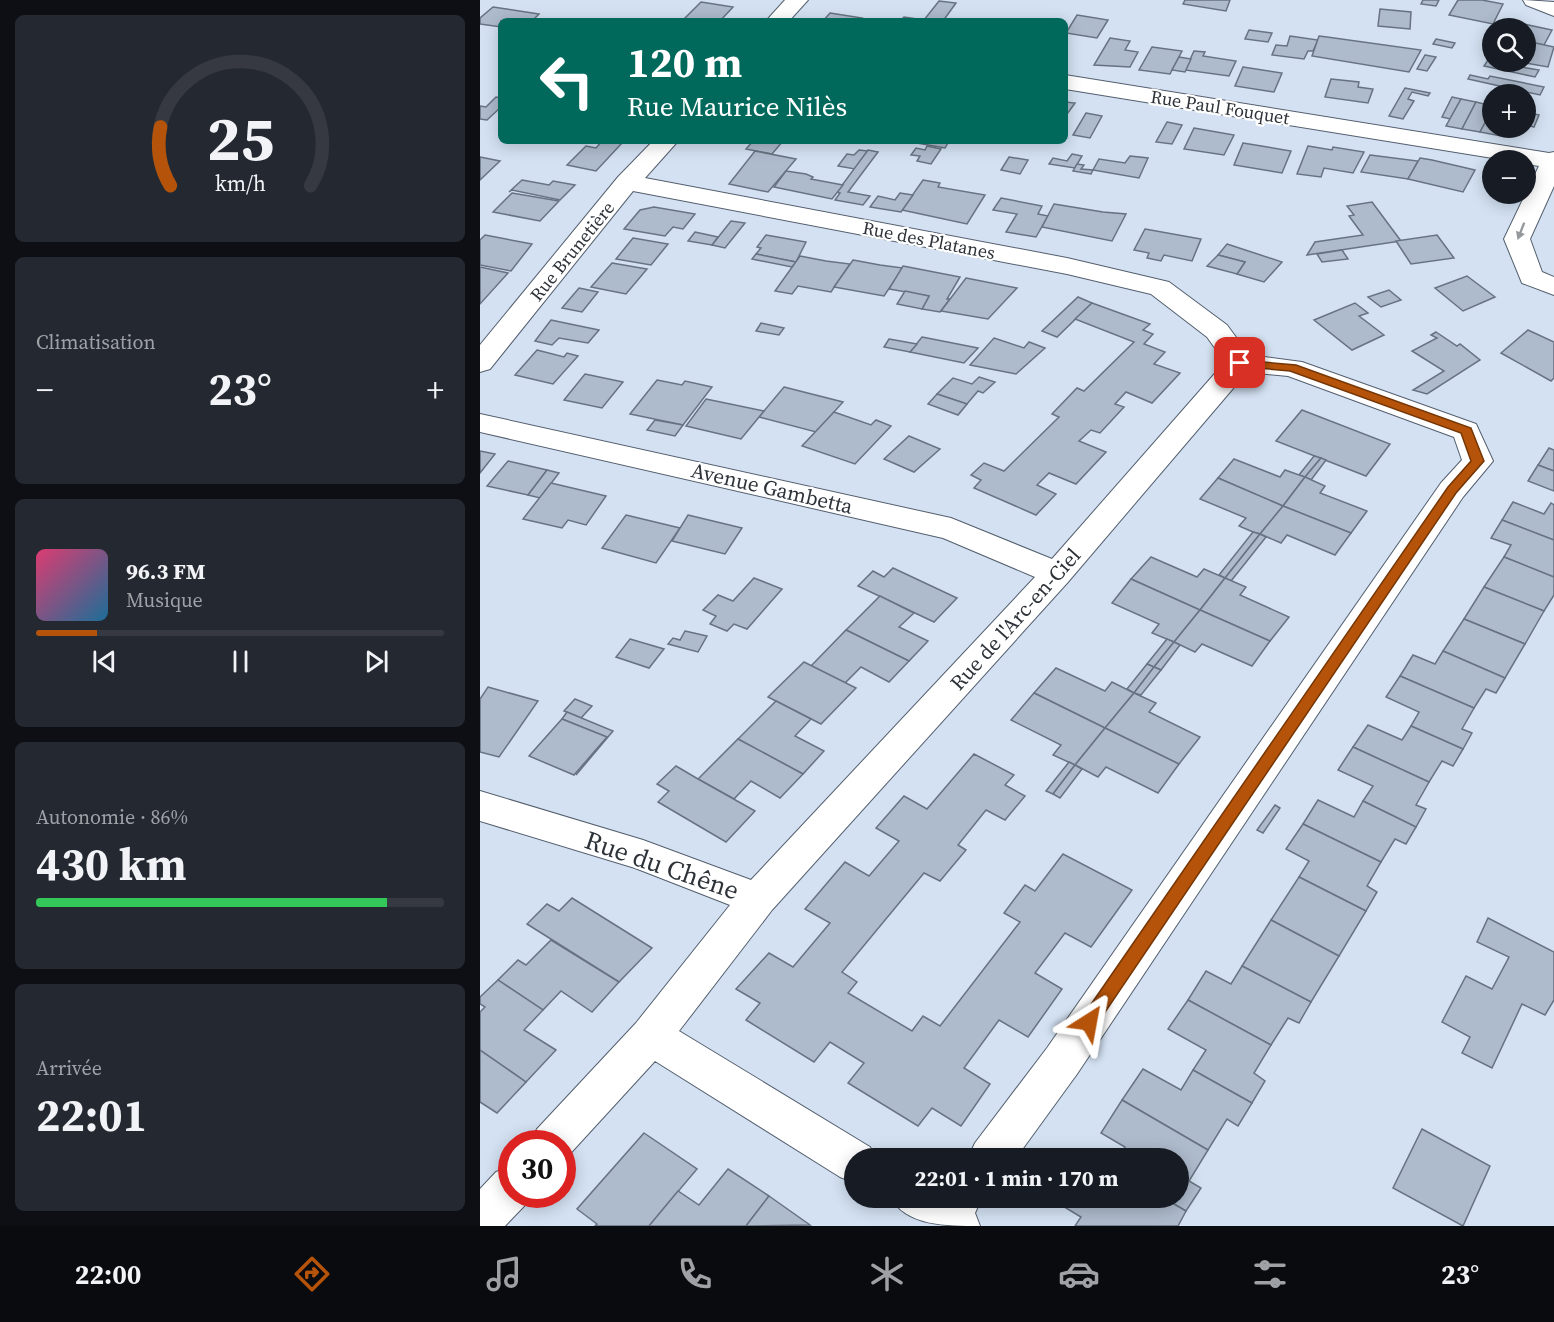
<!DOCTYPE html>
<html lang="fr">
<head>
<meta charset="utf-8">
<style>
  :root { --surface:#171b24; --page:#242831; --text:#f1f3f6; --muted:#9ea1a6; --line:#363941; --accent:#b45309 }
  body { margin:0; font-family:"Source Serif 4",serif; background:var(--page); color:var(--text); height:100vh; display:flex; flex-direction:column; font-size:22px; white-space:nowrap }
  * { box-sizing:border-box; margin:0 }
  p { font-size:20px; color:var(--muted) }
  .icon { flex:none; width:33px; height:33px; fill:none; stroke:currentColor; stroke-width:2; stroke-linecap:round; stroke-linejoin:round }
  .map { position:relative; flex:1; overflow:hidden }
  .side { display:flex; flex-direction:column; gap:15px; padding:15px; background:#0d0f14; width:480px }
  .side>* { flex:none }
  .top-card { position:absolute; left:18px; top:18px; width:570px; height:126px; border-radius:9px; box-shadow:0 3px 15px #0003; background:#00695c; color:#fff; overflow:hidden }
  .controls { position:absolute; left:1002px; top:18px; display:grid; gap:12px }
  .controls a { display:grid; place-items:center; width:54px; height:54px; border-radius:50%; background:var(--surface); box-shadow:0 3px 15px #0003; font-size:30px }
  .speed { position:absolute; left:18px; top:1130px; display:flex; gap:12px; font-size:30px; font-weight:700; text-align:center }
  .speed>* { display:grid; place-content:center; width:78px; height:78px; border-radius:50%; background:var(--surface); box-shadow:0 3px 15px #0003; line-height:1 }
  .speed .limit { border:9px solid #d22; background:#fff; color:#111 }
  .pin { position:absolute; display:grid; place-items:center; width:51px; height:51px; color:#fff; margin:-26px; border-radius:12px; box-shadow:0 3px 9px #0006 }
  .me { position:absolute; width:66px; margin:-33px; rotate:34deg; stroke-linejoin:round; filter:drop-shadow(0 0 4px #0008) }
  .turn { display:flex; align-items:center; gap:21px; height:126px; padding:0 30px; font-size:27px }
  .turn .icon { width:78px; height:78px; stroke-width:2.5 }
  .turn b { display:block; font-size:42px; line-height:51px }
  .big { font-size:45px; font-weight:700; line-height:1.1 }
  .side .card { flex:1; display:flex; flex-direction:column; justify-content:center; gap:9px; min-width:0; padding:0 21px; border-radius:9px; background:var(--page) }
  .side .dial { align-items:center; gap:0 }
  .dial svg { height:156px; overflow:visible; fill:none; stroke:var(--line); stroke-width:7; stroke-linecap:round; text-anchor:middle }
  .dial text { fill:var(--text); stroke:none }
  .song { display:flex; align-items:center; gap:18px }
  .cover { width:72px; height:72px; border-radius:9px; background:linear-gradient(135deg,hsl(340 70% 55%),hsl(200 70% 35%)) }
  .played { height:6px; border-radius:3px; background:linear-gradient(90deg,var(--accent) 15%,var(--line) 15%) }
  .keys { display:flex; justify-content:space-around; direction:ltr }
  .heat { display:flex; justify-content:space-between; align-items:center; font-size:33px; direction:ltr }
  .charge { height:9px; border-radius:4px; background:linear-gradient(90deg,#34c759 86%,var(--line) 0) }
  .trip { position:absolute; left:364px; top:1148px; width:345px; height:60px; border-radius:30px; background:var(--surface); box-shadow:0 3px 15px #0003; font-weight:700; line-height:60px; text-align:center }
  .tab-bar { display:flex; height:96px; justify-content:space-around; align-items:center; background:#090b0e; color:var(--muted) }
  .tab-bar .icon { width:42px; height:42px }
  .tab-bar .current { color:var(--accent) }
  .tab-bar b { font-size:27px; color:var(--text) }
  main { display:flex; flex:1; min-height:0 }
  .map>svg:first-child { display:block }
  .building { fill:#aebbcc; stroke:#677382; stroke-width:1.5 }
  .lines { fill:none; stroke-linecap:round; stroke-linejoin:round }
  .street-casing { stroke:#545f6e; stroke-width:2 }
  .street { fill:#fff; fill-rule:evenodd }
  .oneway { fill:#96999c }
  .route { fill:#b45309; stroke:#753606; stroke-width:1.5 }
  .labels { text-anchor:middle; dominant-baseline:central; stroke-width:4.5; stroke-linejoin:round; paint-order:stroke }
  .far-street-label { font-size:18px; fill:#2d3339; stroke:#fff }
  .street-label { font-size:21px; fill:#2d3339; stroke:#fff }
  .near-street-label { font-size:26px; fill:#2d3339; stroke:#fff }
</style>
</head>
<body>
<main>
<section class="side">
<div class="card dial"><svg viewBox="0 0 100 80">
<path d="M14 69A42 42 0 1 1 86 69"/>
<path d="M14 69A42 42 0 0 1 9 39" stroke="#b45309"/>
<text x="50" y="56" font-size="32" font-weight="700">25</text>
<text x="50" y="72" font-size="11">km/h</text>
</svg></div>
<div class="card"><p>Climatisation</p>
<div class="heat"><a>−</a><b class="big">23°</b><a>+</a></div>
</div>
<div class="card">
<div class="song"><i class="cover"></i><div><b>96.3 FM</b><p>Musique</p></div></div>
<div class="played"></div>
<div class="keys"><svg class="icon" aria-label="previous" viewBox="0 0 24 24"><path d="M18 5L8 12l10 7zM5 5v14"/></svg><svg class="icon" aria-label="pause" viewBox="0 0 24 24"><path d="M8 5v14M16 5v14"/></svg><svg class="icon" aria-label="next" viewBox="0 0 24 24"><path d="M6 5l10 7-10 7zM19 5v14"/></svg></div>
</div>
<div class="card"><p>Autonomie · 86%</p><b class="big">430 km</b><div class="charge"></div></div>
<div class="card"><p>Arrivée</p><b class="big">22:01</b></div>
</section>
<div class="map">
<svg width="1074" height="1226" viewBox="0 0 1074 1226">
  <rect width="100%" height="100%" fill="#d3e1f2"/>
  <g class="building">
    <path d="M705,0H750L746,11L703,4Z"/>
    <path d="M943,0H959L956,6L941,4Z"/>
    <path d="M978,0H1002L1023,4L1013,24L969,15Z"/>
    <path d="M459,1L476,3L463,21L422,19L424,17L444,20Z"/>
    <path d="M221,2L253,7L240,21H202Z"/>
    <path d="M13,7L59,14L52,21H21V27L0,24V18Z"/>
    <path d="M900,9L931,12L930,29L898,26Z"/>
    <path d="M350,13L382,18L379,21H343Z"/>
    <path d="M597,15L628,20L617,38L586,33Z"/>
    <path d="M1029,21L1072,30L1064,45L1046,41V28H1025Z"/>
    <path d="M769,30L792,33L788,42L765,39Z"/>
    <path d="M810,36L838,40L833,51H828L824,59L792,55L796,45L807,46Z"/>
    <path d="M839,36L847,37L941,50L929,72L832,56Z"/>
    <path d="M630,38L650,41L645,50L658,52L650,67L614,65Z"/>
    <path d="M956,39L975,43L972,48L953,44Z"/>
    <path d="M1046,41L1074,47L1068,67L1040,62H1046Z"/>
    <path d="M672,47L702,51L690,74L659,70Z"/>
    <path d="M714,51L725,52L723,56L756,61L749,76L705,70Z"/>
    <path d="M945,55L956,57L947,71L937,69Z"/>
    <path d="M699,57L711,59L705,72L692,70Z"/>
    <path d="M1008,60L1012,62L1059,70L1055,77L1004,66Z"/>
    <path d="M763,67L802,73L794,92L755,86Z"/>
    <path d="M990,75L1008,79L1010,76L1064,87L1060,95L988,79Z"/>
    <path d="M851,79L879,82L878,87L893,89L888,103L845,97Z"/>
    <path d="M925,88L950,93L948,96L932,92L928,99L934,101L923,119L909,116Z"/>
    <path d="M16,97L21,98V107L7,120L0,119V106L6,107Z"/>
    <path d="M972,97L981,99L970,119L962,117Z"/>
    <path d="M981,99L996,102L982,129L966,126Z"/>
    <path d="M585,102L595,103L585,117Z"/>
    <path d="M996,102L1012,106L1005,123L1000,132L982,129Z"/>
    <path d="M1046,112L1059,115L1054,127L1046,125Z"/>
    <path d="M606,113L622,116L610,138L593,135Z"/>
    <path d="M687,122L702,125L692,144L676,142Z"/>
    <path d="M1005,123L1012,125V128H1025L1021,136L1000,132Z"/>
    <path d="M714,128L754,135L744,155L704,149Z"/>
    <path d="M122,141L143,142L116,171L87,165L106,146L116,148Z"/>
    <path d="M273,141H303L292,154L266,149Z"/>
    <path d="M439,141H469L465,148L437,143Z"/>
    <path d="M763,143L811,151L802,173L754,165Z"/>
    <path d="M447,146L461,149L451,164L437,161L440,156L431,155L436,148L445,150Z"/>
    <path d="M828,146L852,150L853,147L884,152L873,173L844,168L841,177L817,174Z"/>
    <path d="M379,150L388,151L375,169L358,166L367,154L374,155Z"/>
    <path d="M388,150L398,152L368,192L390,196L383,205L355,200L360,193L357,192Z"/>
    <path d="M275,151L316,159L288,192L249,184Z"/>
    <path d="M592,154L602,156L595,168L569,164L573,158L587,161Z"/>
    <path d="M890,155L938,161L928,179L881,172Z"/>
    <path d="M650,156L668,158L659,178L613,170L619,159L645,163Z"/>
    <path d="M0,157L20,161L0,180Z"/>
    <path d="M529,157L548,160L540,174L521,170Z"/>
    <path d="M940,158L952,160L995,170L983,192L928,179Z"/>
    <path d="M597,164L604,165L601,169L613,170L611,174L593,171Z"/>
    <path d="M306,171L326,174L333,177L331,179L363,185L352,199L294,187Z"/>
    <path d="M42,180L69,185L73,181L95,185L80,200L32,190L29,192Z"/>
    <path d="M443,180L460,183L458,187L505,195L487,224L422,210Z"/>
    <path d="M32,193L79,201L60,221L13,212Z"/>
    <path d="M420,193L433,195L421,212L390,207L398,196L415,200Z"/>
    <path d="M521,198L562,206L558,214L568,216L556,237L526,232L537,214L513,210Z"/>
    <path d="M892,202L921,241L827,255L835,242L883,235L869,216L874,215L867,206Z"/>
    <path d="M574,204L623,212L646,214L632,241L562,227Z"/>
    <path d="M174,207L215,214L203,229L193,227L185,236L144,229L160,210Z"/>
    <path d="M251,221L265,223L245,248L232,245Z"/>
    <path d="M665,229L721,239L712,261L684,255L681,261L667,258L669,253L654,250Z"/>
    <path d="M215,232L238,237L232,245L208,241Z"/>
    <path d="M5,235L52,244L31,271L0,265V240Z"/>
    <path d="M286,235L326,242L316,262L276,254L281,248L277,247Z"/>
    <path d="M957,235L974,258L931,264L916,241Z"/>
    <path d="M153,238L188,244L171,265L136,259Z"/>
    <path d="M747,244L802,262L784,282L757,274L765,262L738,255Z"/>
    <path d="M862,250L868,259L842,262L837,254Z"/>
    <path d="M276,254L316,262L312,267L272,259Z"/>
    <path d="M738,255L765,262L757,274L727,266Z"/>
    <path d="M320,256L346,261L370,264L351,292L318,286L312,294L295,291Z"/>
    <path d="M373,260L400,265L423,268L404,296L354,287Z"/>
    <path d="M132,263L167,269L146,294L111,287Z"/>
    <path d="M423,266L480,277L467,299H470L460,312L442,309L449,296L409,289Z"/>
    <path d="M0,267L28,273L0,304Z"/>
    <path d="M987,276L1015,297L983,311L955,288Z"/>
    <path d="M486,278L537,288L508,319L461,311Z"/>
    <path d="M99,288L118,292L102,312L82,308Z"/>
    <path d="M909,290L921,300L901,307L888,297Z"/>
    <path d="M425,291L449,296L442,309L417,304Z"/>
    <path d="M598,297L612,303L577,337L562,331Z"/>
    <path d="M612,303L670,324L663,330L673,334L664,344L685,352L674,364L700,373L672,403L646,392L635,404L644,407L620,433L611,430L599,441L626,452L596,484L569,473L557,485L576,494L556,515L494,488L501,480L491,475L504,463L524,471L579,417L572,414L597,388L604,391L654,342L595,319Z"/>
    <path d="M875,303L888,313L879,316L904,335L872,350L834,320Z"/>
    <path d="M71,320L90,324L119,330L108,343L79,338L72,345L55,341Z"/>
    <path d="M281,323L304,328L299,335L276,331Z"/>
    <path d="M1048,330L1074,342V378L1071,381L1021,353Z"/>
    <path d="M956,332L977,346L980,344L1000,360L947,394L933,390L964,371L932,351L957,338L951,335Z"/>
    <path d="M442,337L498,348L484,363L430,352Z"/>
    <path d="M514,338L544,348L549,342L565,348L536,374L490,365Z"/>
    <path d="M409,339L437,344L430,352L404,347Z"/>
    <path d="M57,350L84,357L87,353L98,356L73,384L35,375Z"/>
    <path d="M105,374L143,382L122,408L84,400Z"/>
    <path d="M499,377L515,382L503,393L498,391L487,404L457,394L473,378L492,384Z"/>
    <path d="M177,380L202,385L205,381L232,387L203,425L150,414Z"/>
    <path d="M304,387L363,402L336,432L279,417Z"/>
    <path d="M457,394L487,404L478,415L448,404Z"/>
    <path d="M226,399L284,411L261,439L206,426Z"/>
    <path d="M822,410L910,444L886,476L796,441Z"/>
    <path d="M354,412L391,425L396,420L411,426L375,464L322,446Z"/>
    <path d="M175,420L203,425L195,436L167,430Z"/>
    <path d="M429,436L460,449L434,472L404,459Z"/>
    <path d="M1069,448L1074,450V471L1058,465Z"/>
    <path d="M0,451L15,454L0,473Z"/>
    <path d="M834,456L841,458L825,477L819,475Z"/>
    <path d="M841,458L846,460L831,480L825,477Z"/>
    <path d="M754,459L800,477L805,470L825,477L803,506L738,478Z"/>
    <path d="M28,461L67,470L48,495L7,486Z"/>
    <path d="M1058,465L1074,471V491L1048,481Z"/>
    <path d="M67,470L79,473L60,498L48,495Z"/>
    <path d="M825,477L845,486L840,493L887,511L871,533L803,506Z"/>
    <path d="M738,478L803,506L780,534L773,532L759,526L766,518L720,499Z"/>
    <path d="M71,483L126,496L106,525L88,520L82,528L43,519Z"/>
    <path d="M1033,502L1064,514L1071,503L1074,505V540L1022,520Z"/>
    <path d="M803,506L871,533L855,555L807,535L801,543L780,534Z"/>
    <path d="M146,515L200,528L176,563L122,548Z"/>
    <path d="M208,515L262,528L245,554L192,541Z"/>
    <path d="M1022,520L1074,540V577L1024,557L1031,545L1011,538Z"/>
    <path d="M773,532L780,534L745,578L739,575Z"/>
    <path d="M780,534L786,537L751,581L745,578Z"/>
    <path d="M671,557L717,577L724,569L745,578L720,610L651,579Z"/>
    <path d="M1024,557L1074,577V595L1064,611L1004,587Z"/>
    <path d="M413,568L477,598L454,622L378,586L393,571L404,577Z"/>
    <path d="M274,578L302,589L267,629L254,624L247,631L230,624L236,616L223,610L238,595L253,601Z"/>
    <path d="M745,578L766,587L760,595L809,617L790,641L720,610Z"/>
    <path d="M651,579L720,610L694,642L672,633L679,624L632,603Z"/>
    <path d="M1004,587L1064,611L1045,644L984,619Z"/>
    <path d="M400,596L434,613L419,627L448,641L429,661L366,630Z"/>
    <path d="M720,610L790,641L772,666L722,644L715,652L694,642Z"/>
    <path d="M984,619L1045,644L1025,678L963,651Z"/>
    <path d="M366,630L429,661L409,682L381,667L365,683L331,666Z"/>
    <path d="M205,631L227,636L218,652L188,644L193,638L200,640Z"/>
    <path d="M150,639L184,649L169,668L136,657Z"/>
    <path d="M687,639L694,642L674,667L667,664Z"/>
    <path d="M694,642L700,645L681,670L674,667Z"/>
    <path d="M963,651L1025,678L1016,693L1006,689L994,708L920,676L933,655L955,664Z"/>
    <path d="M324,662L376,688L341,724L288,697Z"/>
    <path d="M667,664L674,667L654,693L647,689Z"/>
    <path d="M674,667L681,670L661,695L654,693Z"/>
    <path d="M576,668L625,691L632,682L654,693L625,728L554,693Z"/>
    <path d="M920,676L994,708L982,729L992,733L983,749L931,726L939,712L906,697Z"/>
    <path d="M8,687L58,701L19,757L0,752V699Z"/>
    <path d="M554,693L625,728L595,765L573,755L581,745L531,720Z"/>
    <path d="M654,693L676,703L669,712L720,737L699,764L625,728Z"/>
    <path d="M95,699L112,706L101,718L84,711Z"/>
    <path d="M296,701L331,719L315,736L344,751L323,774L258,739Z"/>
    <path d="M87,712L133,731L96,775L127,737L82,719Z"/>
    <path d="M82,719L127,737L94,775L49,756Z"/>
    <path d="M888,725L922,740L931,726L983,749L973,766L962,761L949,782L873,747Z"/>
    <path d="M625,728L699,764L678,793L626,767L618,777L595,765Z"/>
    <path d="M258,739L323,774L300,798L271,781L254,799L218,779Z"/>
    <path d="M873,747L949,782L936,805L946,809L936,827L883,801L893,786L858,770Z"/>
    <path d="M494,754L534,775L525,785L545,796L525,820L506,810L478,845L486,850L460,881L444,873L362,972L377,982L368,993L432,1031L443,1016L460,1026L540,922L524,913L545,885L555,891L583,854L652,890L611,947L585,933L555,973L582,989L548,1037L519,1020L484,1068L510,1084L481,1126L452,1108L438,1126L368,1083L384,1063L350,1042L334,1062L266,1020L280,1003L256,989L289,953L313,967L350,923L325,909L365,862L389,876L419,841L396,828L424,796L447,809Z"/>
    <path d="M589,762L595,765L573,794L566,791Z"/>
    <path d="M595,765L602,769L580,798L573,794Z"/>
    <path d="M196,766L218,779L275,811L246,842L178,802L189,791L177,784Z"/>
    <path d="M838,800L874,817L883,801L936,827L926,844L915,839L901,862L823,824Z"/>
    <path d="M795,805L800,808L783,833L777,830Z"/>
    <path d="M823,824L901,862L887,886L897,892L886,911L819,877L829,861L806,849Z"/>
    <path d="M819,877L886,911L859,956L791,920Z"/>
    <path d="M92,898L172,948L139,982L47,924L67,904L79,911Z"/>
    <path d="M1008,918L1074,952V1000L1065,1015L1042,1004L1012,1068L982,1053L990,1037L962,1022L986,976L1012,989L1029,957L997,942Z"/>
    <path d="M791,920L859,956L831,1002L762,966Z"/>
    <path d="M71,940L139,982L112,1012L81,991L63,1010L18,980L38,960L46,965Z"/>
    <path d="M762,966L831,1002L819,1023L808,1018L791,1045L708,1000L726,971L751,984Z"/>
    <path d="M18,980L63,1010L44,1030L76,1050L46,1082L0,1050V1012L5,1007L0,1004V997Z"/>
    <path d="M708,1000L791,1045L774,1073L785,1081L772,1103L713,1070L726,1050L688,1029Z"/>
    <path d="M0,1050L46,1082L17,1113L0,1102Z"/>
    <path d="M663,1069L701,1090L713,1070L772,1103L758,1126L747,1119L728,1150L642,1100Z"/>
    <path d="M642,1100L728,1150L709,1181L721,1188L706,1211L682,1197H699V1158H639L645,1147L621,1133Z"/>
    <path d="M942,1129L1010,1166L983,1226L913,1188Z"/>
    <path d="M164,1133L217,1169L169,1226H115L117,1224L97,1209Z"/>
    <path d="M248,1169L289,1196L266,1226H169L198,1191L219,1205Z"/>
    <path d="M289,1196L330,1225L266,1226Z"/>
    <path d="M579,1197H682L706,1211L698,1226H595L601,1217L576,1202Z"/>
  </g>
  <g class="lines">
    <g class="street-casing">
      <g id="street">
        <path d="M305,0H328L309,21H286Z"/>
        <path d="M1043,0L1074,2V16L1046,5Z"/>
        <path d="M585,75L1069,153L1074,152V186L1050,239L1062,272L1074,277V295L1042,283L1024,239L1059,166L1046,164V160H1025L585,89Z"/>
        <path d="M173,141H198L165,178L587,258L689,282L747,325L769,355L822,362L996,424L1013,461L983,497L597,1074L536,1158H488L495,1143L567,1048L961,483L982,460L974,437L808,376L767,372L588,582L292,910L199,1031L390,1147L395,1158H375V1183L360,1177L175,1061L87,1157L82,1159V1143H50L57,1129L156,1023L250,905L155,868L0,821V791L163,840L271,880L555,577L463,538L0,432V414L471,518L572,559L745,362L727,337L671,294L587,274L153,191L10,369L0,372V345L138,177Z"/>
        <path d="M32,1166V1194H51L48,1202L25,1226H0V1189L16,1172Z"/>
        <path d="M410,1197H502L495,1213L500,1226C465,1226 427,1226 410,1197Z"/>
      </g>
    </g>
    <use href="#street" class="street"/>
  </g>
  <defs><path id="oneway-solid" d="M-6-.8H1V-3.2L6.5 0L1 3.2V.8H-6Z" transform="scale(1.5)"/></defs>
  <use class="oneway" href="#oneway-solid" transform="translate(1041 231) rotate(111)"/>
  <path class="route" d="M760,360L816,365L991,428L1004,461L976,493L615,1027L609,1029L603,1027L600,1022L603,1016L968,487L991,461L981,433L810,371L756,366L754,363Z"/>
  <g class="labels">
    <g class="far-street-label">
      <text transform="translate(740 107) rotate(9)">Rue Paul Fouquet</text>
      <text transform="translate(449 240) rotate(11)">Rue des Platanes</text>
      <text transform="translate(92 251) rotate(-51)">Rue Brunetière</text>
    </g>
    <g class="street-label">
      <text transform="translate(292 488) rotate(13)">Avenue Gambetta</text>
      <text transform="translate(535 619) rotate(-48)">Rue de l'Arc-en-Ciel</text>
    </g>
    <g class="near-street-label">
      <text transform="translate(182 865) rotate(19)">Rue du Chêne</text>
    </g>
  </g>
</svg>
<div class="controls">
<a><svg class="icon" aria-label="search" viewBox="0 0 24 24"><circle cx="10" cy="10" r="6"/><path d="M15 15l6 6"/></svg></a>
<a>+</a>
<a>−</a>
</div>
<div class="speed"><div class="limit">30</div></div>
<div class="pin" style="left:760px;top:363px;background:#d93025"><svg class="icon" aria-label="arrive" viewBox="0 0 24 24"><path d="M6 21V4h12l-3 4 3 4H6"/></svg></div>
<svg class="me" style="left:609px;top:1022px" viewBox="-20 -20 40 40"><path d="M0-17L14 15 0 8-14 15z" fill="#b45309" stroke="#fff" stroke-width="4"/></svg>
<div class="trip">22:01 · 1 min · 170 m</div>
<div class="top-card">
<div class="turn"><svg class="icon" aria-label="left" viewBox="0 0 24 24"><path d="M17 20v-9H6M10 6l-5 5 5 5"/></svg><div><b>120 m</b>Rue Maurice Nilès</div></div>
</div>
</div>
</main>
<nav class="tab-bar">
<b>22:00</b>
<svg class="icon current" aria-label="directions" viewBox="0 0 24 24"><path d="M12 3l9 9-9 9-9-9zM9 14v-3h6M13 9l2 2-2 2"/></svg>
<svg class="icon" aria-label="music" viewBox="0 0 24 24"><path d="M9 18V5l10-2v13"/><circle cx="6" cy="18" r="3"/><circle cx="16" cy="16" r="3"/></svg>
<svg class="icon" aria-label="phone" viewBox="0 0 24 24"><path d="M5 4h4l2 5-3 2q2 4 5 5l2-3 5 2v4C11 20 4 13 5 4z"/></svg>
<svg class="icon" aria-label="climate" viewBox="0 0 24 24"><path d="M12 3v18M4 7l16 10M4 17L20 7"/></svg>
<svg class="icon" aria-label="car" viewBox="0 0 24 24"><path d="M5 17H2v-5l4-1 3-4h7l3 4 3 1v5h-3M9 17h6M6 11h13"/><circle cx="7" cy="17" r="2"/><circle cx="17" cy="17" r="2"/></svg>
<svg class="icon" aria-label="filters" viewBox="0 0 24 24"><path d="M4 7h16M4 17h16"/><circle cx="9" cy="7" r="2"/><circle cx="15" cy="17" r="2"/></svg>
<b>23°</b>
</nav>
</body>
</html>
